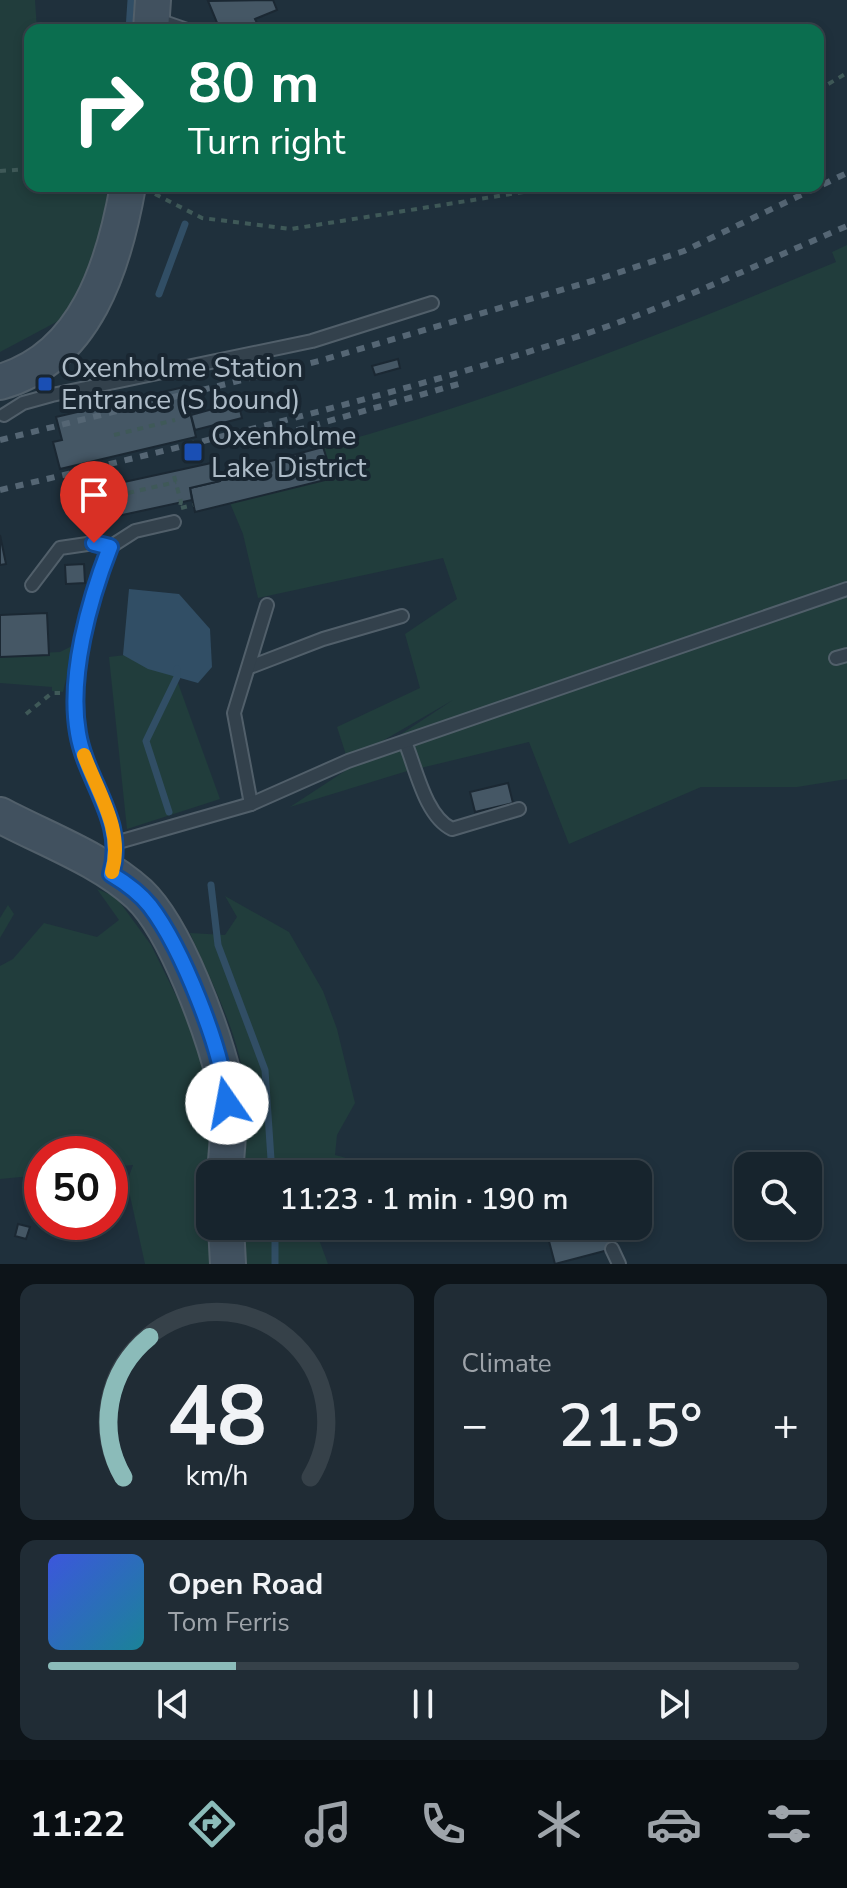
<!DOCTYPE html>
<html lang="en">
<head>
<meta charset="utf-8">
<style>
  :root { --surface:#17242d; --page:#202c35; --text:#f1f3f6; --muted:#9ea4aa; --line:#364149; --accent:#8bbbb9 }
  body { margin:0; font-family:"Nunito Sans",sans-serif; background:var(--page); color:var(--text); height:100vh; display:flex; flex-direction:column; font-size:30px; white-space:nowrap }
  * { box-sizing:border-box; margin:0 }
  p { font-size:26px; color:var(--muted) }
  .icon { flex:none; width:44px; height:44px; fill:none; stroke:currentColor; stroke-width:2; stroke-linecap:round; stroke-linejoin:round }
  .map { position:relative; height:1264px; overflow:hidden }
  .details { display:flex; flex-direction:column; gap:20px; padding:20px; background:#0d1419; flex:1 }
  .details>* { flex:none }
  .top-card { position:absolute; left:24px; top:24px; width:800px; height:168px; border-radius:16px; box-shadow:0 4px 12px #0003,0 0 0 2px var(--line); background:#0b6e4f; color:#fff; overflow:hidden }
  .buttons { position:absolute; left:734px; top:1152px; display:grid; gap:16px }
  .buttons a { display:grid; place-items:center; width:88px; height:88px; border-radius:16px; background:var(--surface); box-shadow:0 4px 12px #0003,0 0 0 2px var(--line); font-size:40px }
  .speed { position:absolute; left:24px; top:1136px; display:flex; gap:16px; font-size:40px; font-weight:700; text-align:center }
  .speed>* { display:grid; place-content:center; width:104px; height:104px; border-radius:50%; background:var(--surface); box-shadow:0 4px 12px #0003,0 0 0 2px var(--line); line-height:1 }
  .speed .limit { border:12px solid #d22; background:#fff; color:#111 }
  .pin { position:absolute; display:grid; place-items:center; width:68px; height:68px; color:#fff; margin:-82px -34px; border-radius:50% 50% 50% 0; rotate:-45deg; box-shadow:0 0 8px #0007 }
  .pin .icon { rotate:45deg }
  .me { position:absolute; width:88px; margin:-44px; rotate:348deg; stroke-linejoin:round; filter:drop-shadow(0 0 6px #0008) }
  .turn { display:flex; align-items:center; gap:28px; height:168px; padding:0 32px; font-size:36px }
  .turn .icon { width:104px; height:104px; stroke-width:2.5 }
  .turn b { display:block; font-size:56px; line-height:68px }
  .big { font-size:60px; font-weight:600; line-height:1.1 }
  .details .tile { flex:1; display:flex; flex-direction:column; justify-content:center; gap:12px; min-width:0; padding:0 28px; border-radius:16px; background:var(--page) }
  .details .dial { align-items:center; gap:0 }
  .dial svg { height:208px; overflow:visible; fill:none; stroke:var(--line); stroke-width:7; stroke-linecap:round; text-anchor:middle }
  .dial text { fill:var(--text); stroke:none }
  .song { display:flex; align-items:center; gap:24px }
  .cover { width:96px; height:96px; border-radius:12px; background:linear-gradient(135deg,hsl(230 70% 55%),hsl(190 70% 35%)) }
  .played { height:8px; border-radius:4px; background:linear-gradient(90deg,var(--accent) 25%,var(--line) 25%) }
  .keys { display:flex; justify-content:space-around; direction:ltr }
  .heat { display:flex; justify-content:space-between; align-items:center; font-size:44px; direction:ltr }
  .details .tiles { flex:1; display:grid; gap:20px; grid-template-columns:1fr 1fr }
  .tile:last-child { grid-column:span 2 }
  .trip { position:absolute; left:196px; top:1160px; width:456px; height:80px; border-radius:16px; background:var(--surface); box-shadow:0 4px 12px #0003,0 0 0 2px var(--line); font-weight:600; line-height:80px; text-align:center }
  .tabs { display:flex; height:128px; justify-content:space-around; align-items:center; background:#090e12; color:var(--muted) }
  .tabs .icon { width:56px; height:56px }
  .tabs .active { color:var(--accent) }
  .tabs b { font-size:36px; color:var(--text) }
  .map>svg:first-child { display:block }
  .green { fill:#213d3c }
  .water { fill:#314e65 }
  .lines { fill:none; stroke-linecap:round; stroke-linejoin:round }
  .stream { stroke:#314e65; stroke-width:7 }
  .building { fill:#455765; stroke:#1b2833; stroke-width:2 }
  .lane-casing { stroke:#515f6a; stroke-width:16 }
  .secondary-casing { stroke:#515f6a; stroke-width:38 }
  .path { stroke:#3f5958; stroke-width:4; stroke-dasharray:6 6; stroke-linecap:butt }
  .lane { stroke:#33414c; stroke-width:12 }
  .secondary { stroke:#41515f; stroke-width:34 }
  .rail { stroke:#556674; stroke-width:6; stroke-dasharray:8 8; stroke-linecap:butt }
  .route-casing { stroke:#114b97; stroke-width:20 }
  .route { stroke:#1a73e8; stroke-width:14 }
  .slow { stroke:#f59e0b; stroke-width:14 }
  .transit-dot { fill:#1a4fb4; stroke:#192631; stroke-width:3 }
  .labels { text-anchor:middle; dominant-baseline:central; stroke-width:8; stroke-linejoin:round; paint-order:stroke }
  .poi-label { font-size:28px; fill:#aebcc8; stroke:#192631; text-anchor:start }
</style>
</head>
<body>
<div class="map">
<svg width="847" height="1264" viewBox="0 0 847 1264">
  <rect width="100%" height="100%" fill="#1f303c"/>
  <g class="green">
    <path d="M0,0H35L37,30H30V186H116L107,249L62,319L0,352Z"/>
    <path d="M847,245V779L797,787H701L569,844L529,742L404,772L290,807L453,700L348,761L337,727L420,688L405,634L457,599L443,558L258,598L243,534L230,503L332,478L323,447C499,399 668,332 836,262L832,252Z"/>
    <path d="M74,645L63,692L52,691V687L0,683V655L60,652Z"/>
    <path d="M166,650L220,799L127,829L109,657Z"/>
    <path d="M97,889L116,897L151,945L201,1046L216,1111L207,1218L211,1264H145L127,1182L133,1165L110,1167V1154H42V1175L0,1179V966L13,959L44,923L97,937L119,920Z"/>
    <path d="M225,896L289,932L323,991L337,1029L355,1103L337,1135L335,1155L361,1162L357,1174H239C244,1143 248,1112 244,1080C237,1029 210,980 190,933L225,935L237,917Z"/>
    <path d="M8,905L14,914L0,938V918Z"/>
    <path d="M237,1226H314L328,1264H237Z"/>
  </g>
  <path class="water" d="M129,589L179,594L210,629L212,667L198,683L148,669L123,655Z"/>
  <g class="lines">
    <g class="stream">
      <path d="M129,30L131,0"/>
      <path d="M159,294L185,224"/>
      <path d="M169,812L146,741L177,677V669"/>
      <path d="M211,885L218,945L265,1070L272,1174"/>
      <path d="M275,1226V1264"/>
    </g>
  </g>
  <g class="building">
    <path d="M273,0L277,10L255,19L258,25L246,30H220L208,1Z"/>
    <path d="M398,359L400,368L375,375L372,366Z"/>
    <path d="M184,387L196,437L60,469L53,442L62,440L56,417Z"/>
    <path d="M238,402L242,418L195,430L191,415Z"/>
    <path d="M323,447L333,478L195,512L190,488L220,481L219,475Z"/>
    <path d="M216,462L220,481L190,488L192,500L85,523L78,492Z"/>
    <path d="M0,535L6,564L0,565Z"/>
    <path d="M84,564L85,583L66,584L65,565Z"/>
    <path d="M47,613L49,655L0,657V615Z"/>
    <path d="M508,783L513,803L475,812L470,792Z"/>
    <path d="M18,1224L30,1227L26,1239L15,1236Z"/>
    <path d="M545,1226H606L612,1249L555,1264Z"/>
  </g>
  <g class="lines">
    <g class="lane-casing">
      <g id="lane">
        <path d="M155,19L187,30"/>
        <path d="M4,415L23,403L52,395L312,341L432,303"/>
        <path d="M32,585L60,548L94,543L110,547"/>
        <path d="M836,658L847,655"/>
        <path d="M250,667L323,639L402,616"/>
        <path d="M405,742C416,768 425,816 452,829L519,809"/>
        <path d="M251,804L234,713L267,605"/>
        <path d="M115,843L251,804L348,761L847,589"/>
        <path d="M112,871C126,823 89,782 78,738C65,685 90,598 110,547L135,531L174,522"/>
        <path d="M612,1249L619,1264"/>
      </g>
    </g>
    <g class="secondary-casing">
      <g id="secondary">
        <path d="M151,30L153,0"/>
        <path d="M0,382C86,358 114,265 128,186"/>
        <path d="M0,815C45,839 101,859 139,894C176,929 213,1032 225,1082C232,1112 227,1144 225,1174"/>
        <path d="M226,1226L228,1264"/>
      </g>
    </g>
    <g class="path">
      <path d="M818,90L847,73"/>
      <path d="M0,171L30,169"/>
      <path d="M155,194L202,218L291,229L561,186"/>
      <path d="M114,435L175,420"/>
      <path d="M174,476L181,502L179,509"/>
      <path d="M93,501L176,482"/>
      <path d="M181,508L193,505"/>
      <path d="M26,714L52,693H60"/>
    </g>
    <use href="#lane" class="lane"/>
    <use href="#secondary" class="secondary"/>
    <g class="rail">
      <path d="M266,439L462,383"/>
      <path d="M0,440L319,361L599,279L684,251L847,173"/>
      <path d="M0,490C192,445 384,398 573,338C667,308 756,265 847,226"/>
    </g>
  </g>
  <g class="lines">
    <g class="route-casing">
      <path id="route" d="M94,543L110,547C89,601 68,676 78,733C86,782 127,822 111,874C126,883 139,892 150,906C182,948 223,1050 227,1103"/>
    </g>
    <use href="#route" class="route"/>
    <path class="slow" d="M84,755C98,793 124,830 112,872"/>
  </g>
  <g class="transit-dot">
    <rect x="37" y="376" width="16" height="16" rx="4"/>
    <rect x="183" y="442" width="20" height="20" rx="4"/>
  </g>
  <g class="labels">
    <g class="poi-label">
      <text x="61" y="368">Oxenholme Station<tspan x="61" dy="32">Entrance (S bound)</tspan></text>
      <text x="211" y="436">Oxenholme<tspan x="211" dy="32">Lake District</tspan></text>
    </g>
  </g>
</svg>
<div class="buttons">
<a><svg class="icon" aria-label="search" viewBox="0 0 24 24"><circle cx="10" cy="10" r="6"/><path d="M15 15l6 6"/></svg></a>
</div>
<div class="speed"><div class="limit">50</div></div>
<div class="pin" style="left:94px;top:543px;background:#d93025"><svg class="icon" aria-label="arrive" viewBox="0 0 24 24"><path d="M6 21V4h12l-3 4 3 4H6"/></svg></div>
<svg class="me" style="left:227px;top:1103px" viewBox="-20 -20 40 40"><circle r="19" fill="#fff"/><path d="M0-13L10 11 0 6-10 11z" fill="#1a73e8"/></svg>
<div class="trip">11:23 · 1 min · 190 m</div>
<div class="top-card">
<div class="turn"><svg class="icon" aria-label="right" viewBox="0 0 24 24"><path d="M7 20v-9h11M14 6l5 5-5 5"/></svg><div><b>80 m</b>Turn right</div></div>
</div>
</div>
<section class="details">
<div class="tiles">
<div class="tile dial"><svg viewBox="0 0 100 80">
<path d="M14 69A42 42 0 1 1 86 69"/>
<path d="M14 69A42 42 0 0 1 24 15" stroke="#8bbbb9"/>
<text x="50" y="56" font-size="32" font-weight="700">48</text>
<text x="50" y="72" font-size="11">km/h</text>
</svg></div>
<div class="tile"><p>Climate</p>
<div class="heat"><a>−</a><b class="big">21.5°</b><a>+</a></div>
</div>
<div class="tile">
<div class="song"><i class="cover"></i><div><b>Open Road</b><p>Tom Ferris</p></div></div>
<div class="played"></div>
<div class="keys"><svg class="icon" aria-label="previous" viewBox="0 0 24 24"><path d="M18 5L8 12l10 7zM5 5v14"/></svg><svg class="icon" aria-label="pause" viewBox="0 0 24 24"><path d="M8 5v14M16 5v14"/></svg><svg class="icon" aria-label="next" viewBox="0 0 24 24"><path d="M6 5l10 7-10 7zM19 5v14"/></svg></div>
</div>
</div>
</section>
<nav class="tabs">
<b>11:22</b>
<svg class="icon active" aria-label="directions" viewBox="0 0 24 24"><path d="M12 3l9 9-9 9-9-9zM9 14v-3h6M13 9l2 2-2 2"/></svg>
<svg class="icon" aria-label="music" viewBox="0 0 24 24"><path d="M9 18V5l10-2v13"/><circle cx="6" cy="18" r="3"/><circle cx="16" cy="16" r="3"/></svg>
<svg class="icon" aria-label="phone" viewBox="0 0 24 24"><path d="M5 4h4l2 5-3 2q2 4 5 5l2-3 5 2v4C11 20 4 13 5 4z"/></svg>
<svg class="icon" aria-label="climate" viewBox="0 0 24 24"><path d="M12 3v18M4 7l16 10M4 17L20 7"/></svg>
<svg class="icon" aria-label="car" viewBox="0 0 24 24"><path d="M5 17H2v-5l4-1 3-4h7l3 4 3 1v5h-3M9 17h6M6 11h13"/><circle cx="7" cy="17" r="2"/><circle cx="17" cy="17" r="2"/></svg>
<svg class="icon" aria-label="filters" viewBox="0 0 24 24"><path d="M4 7h16M4 17h16"/><circle cx="9" cy="7" r="2"/><circle cx="15" cy="17" r="2"/></svg>
</nav>
</body>
</html>
